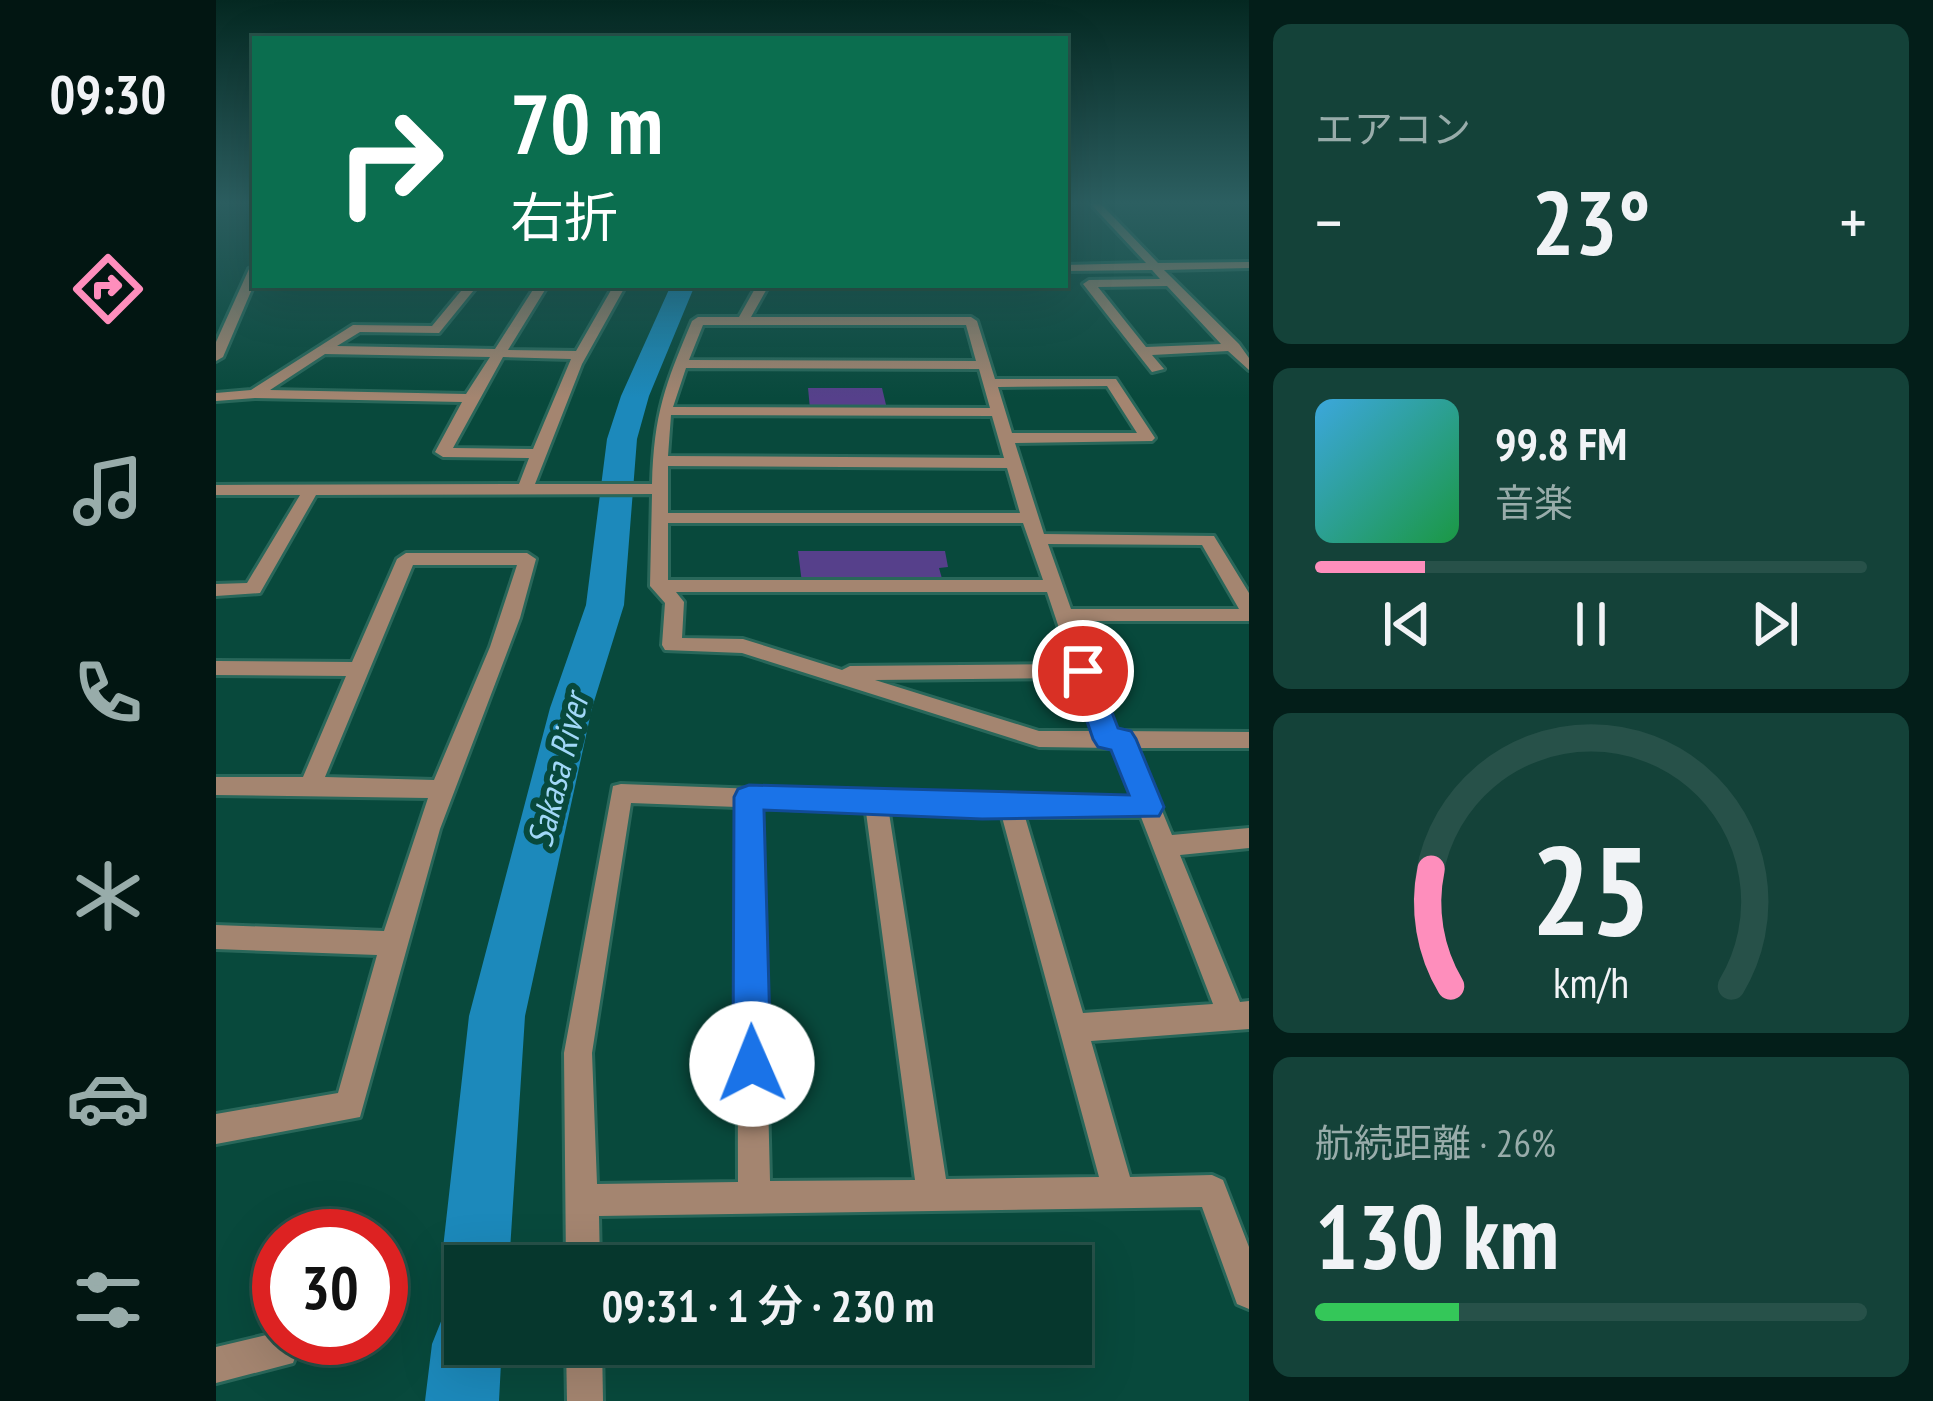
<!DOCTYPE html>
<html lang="ja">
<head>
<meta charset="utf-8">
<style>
  :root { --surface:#06372d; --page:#144239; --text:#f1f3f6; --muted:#98acaa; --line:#275149; --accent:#fe8ebc }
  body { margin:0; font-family:"PT Sans Narrow","Noto Sans JP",sans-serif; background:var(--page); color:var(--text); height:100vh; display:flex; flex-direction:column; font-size:45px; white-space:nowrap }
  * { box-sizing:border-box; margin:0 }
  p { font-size:39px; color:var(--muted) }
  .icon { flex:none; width:66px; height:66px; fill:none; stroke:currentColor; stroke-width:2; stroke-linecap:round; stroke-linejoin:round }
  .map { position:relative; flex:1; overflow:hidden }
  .side { display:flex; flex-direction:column; gap:24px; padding:24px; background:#031e19; width:684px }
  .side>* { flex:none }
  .top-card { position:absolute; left:36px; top:36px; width:816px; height:252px; border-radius:0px; box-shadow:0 12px 48px #0002,0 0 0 3px var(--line); background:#0b6e4f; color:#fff; overflow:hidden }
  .speed { position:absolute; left:36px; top:1209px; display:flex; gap:24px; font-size:60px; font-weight:700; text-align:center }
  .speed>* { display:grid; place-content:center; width:156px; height:156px; border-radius:50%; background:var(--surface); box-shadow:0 12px 48px #0002,0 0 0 3px var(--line); line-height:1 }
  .speed .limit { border:18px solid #d22; background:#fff; color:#111 }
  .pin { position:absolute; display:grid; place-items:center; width:102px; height:102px; color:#fff; margin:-51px; border:6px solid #fff; border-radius:50%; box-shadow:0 3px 12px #0007 }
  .me { position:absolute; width:132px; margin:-66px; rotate:359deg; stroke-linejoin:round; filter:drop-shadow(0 0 9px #0008) }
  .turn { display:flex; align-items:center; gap:42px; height:252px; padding:0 60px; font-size:54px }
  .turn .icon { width:156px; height:156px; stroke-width:2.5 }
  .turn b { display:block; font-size:84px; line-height:102px }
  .big { font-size:90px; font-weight:600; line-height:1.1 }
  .side .card { flex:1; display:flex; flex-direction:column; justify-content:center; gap:18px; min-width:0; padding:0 42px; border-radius:18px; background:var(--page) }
  .side .dial { align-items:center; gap:0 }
  .dial svg { height:312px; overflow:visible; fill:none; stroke:var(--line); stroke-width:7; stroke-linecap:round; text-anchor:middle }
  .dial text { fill:var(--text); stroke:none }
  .song { display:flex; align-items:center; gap:36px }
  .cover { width:144px; height:144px; border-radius:18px; background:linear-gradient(135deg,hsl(200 70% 55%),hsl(140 70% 35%)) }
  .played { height:12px; border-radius:6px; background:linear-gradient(90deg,var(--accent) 20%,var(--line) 20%) }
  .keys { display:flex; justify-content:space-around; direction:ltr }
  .heat { display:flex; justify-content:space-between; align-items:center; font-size:66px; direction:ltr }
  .charge { height:18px; border-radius:9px; background:linear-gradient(90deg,#34c759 26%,var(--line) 0) }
  .trip { position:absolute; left:228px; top:1245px; width:648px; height:120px; border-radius:0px; background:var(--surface); box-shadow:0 12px 48px #0002,0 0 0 3px var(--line); font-weight:600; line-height:120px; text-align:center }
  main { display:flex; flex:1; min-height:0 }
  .tabs { display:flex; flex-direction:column; width:216px; justify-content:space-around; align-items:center; background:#021612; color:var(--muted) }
  .tabs .icon { width:84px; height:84px }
  .tabs .current { color:var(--accent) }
  .tabs b { font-size:54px; color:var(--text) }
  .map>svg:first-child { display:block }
  .green { fill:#56408b }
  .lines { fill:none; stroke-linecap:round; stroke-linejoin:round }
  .river { fill:#1c89bb; fill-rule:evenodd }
  .minor-casing { stroke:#29675a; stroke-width:6 }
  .minor { fill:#a48570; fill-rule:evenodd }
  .route { fill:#1a73e8; stroke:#114b97; stroke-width:3 }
  .labels { text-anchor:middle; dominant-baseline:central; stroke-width:12; stroke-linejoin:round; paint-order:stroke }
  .water-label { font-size:36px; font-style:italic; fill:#a1d7f7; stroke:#08493c }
</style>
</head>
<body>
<main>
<nav class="tabs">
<b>09:30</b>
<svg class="icon current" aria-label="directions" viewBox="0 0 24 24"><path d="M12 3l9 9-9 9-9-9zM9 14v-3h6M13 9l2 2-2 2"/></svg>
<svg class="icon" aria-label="music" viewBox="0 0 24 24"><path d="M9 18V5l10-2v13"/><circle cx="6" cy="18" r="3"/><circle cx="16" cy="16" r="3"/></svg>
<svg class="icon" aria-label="phone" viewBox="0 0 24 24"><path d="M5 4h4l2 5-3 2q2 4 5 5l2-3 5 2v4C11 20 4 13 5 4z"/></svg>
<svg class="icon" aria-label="climate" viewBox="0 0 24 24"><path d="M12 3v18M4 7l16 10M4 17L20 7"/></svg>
<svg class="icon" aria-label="car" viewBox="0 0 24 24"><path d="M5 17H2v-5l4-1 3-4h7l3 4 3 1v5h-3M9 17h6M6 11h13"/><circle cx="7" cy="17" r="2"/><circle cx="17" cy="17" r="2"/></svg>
<svg class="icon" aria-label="filters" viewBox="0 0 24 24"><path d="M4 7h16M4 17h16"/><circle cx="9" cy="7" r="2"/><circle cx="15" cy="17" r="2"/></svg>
</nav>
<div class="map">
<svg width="1033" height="1401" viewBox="0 0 1033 1401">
  <rect width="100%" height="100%" fill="#08493c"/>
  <g class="green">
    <path d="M592,388H666L671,409H594Z"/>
    <path d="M582,551H729L732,567L723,568L727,582L586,583Z"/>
  </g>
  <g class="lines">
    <g class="river">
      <path d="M455,285H479L433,396L421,439L408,605L376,708L309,1016L293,1266H249V1296L235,1290L225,1266L253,1016L334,708L370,605L391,439L405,396Z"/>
      <path d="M249,1309V1344H286L283,1401H209L216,1344L226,1319Z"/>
    </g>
    <g class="minor-casing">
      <g id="minor">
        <path d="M873,202H883L942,263L1033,262V268L948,270L1023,344L1033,358V370L1012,351L936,355L948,369L936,372L867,284L873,280L944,279L936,270L849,271V265L930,263ZM951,286L1005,344L930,347L882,287Z"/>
        <path d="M39,266V282L7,357L0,361V342L33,269Z"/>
        <path d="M250,285H262L223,333L144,332L121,346L279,349L320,285H332L292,350L360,351L398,285H410L366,364L319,484H436C438,413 449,385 476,321L482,317H523L541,285H553L535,317H755L761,321L779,379H900L939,438L936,441L799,443L828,534L998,536L1033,593V621H860L900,731L1033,732V748H920L956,835L1033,828V848L964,855L1024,1002L1033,1001V1029L875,1041L914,1177L996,1175L1007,1180L1033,1247V1309L1021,1304L986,1207L383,1216L384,1266H350L348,1053L397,786L405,784L766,797H917L898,748L823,747L526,653L449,650L446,645L449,603L434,586L436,494L100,495L44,593L0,596V584L31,583L84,495H0V485L303,484L313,458L227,457L219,452L246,402L39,398L0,401V393L35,390L137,325L216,326ZM487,325H750L760,361L473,360ZM109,354L274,357L250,394L54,390ZM287,357L355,359L317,449L237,448ZM470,368L763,369L774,408L457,407ZM891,386L921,433H796L782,387ZM455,415L776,416L788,458L452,456ZM452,466L791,468L804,513H452ZM452,523H807L827,580H452ZM832,544L986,545L1023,609H855ZM460,592H831L855,664L634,666L626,670L527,639L466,638L468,602ZM860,678L878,731H823L659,680ZM415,803L521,807L522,1182L381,1184L376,1053ZM545,808L650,812L699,1180L554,1181ZM673,813L786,817L883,1177L730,1179ZM809,817H925L997,1004L867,1013Z"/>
        <path d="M190,553H311L320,559L304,618L224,829L144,1117L0,1144V1114L122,1093L161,955L0,949V925L168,931L212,798L0,795V777H87L130,676L0,675V661L136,662L181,559ZM197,565H301L274,647L218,780L109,777Z"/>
        <path d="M63,1332V1338H77L82,1350L77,1363L0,1383V1347Z"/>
        <path d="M350,1344H386L387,1401H351Z"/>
      </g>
    </g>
    <use href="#minor" class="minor"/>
  </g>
  <linearGradient id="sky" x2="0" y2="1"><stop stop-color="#042821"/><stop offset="0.51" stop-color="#2c5f61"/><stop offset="1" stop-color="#2c5f61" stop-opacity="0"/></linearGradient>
  <rect width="1033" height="398" fill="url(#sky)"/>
  <path class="route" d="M867,662L880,671L902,728L915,731L920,739L948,807L943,816L766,819L548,810L555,1064L550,1078L536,1083L523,1078L517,1064L518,797L522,789L533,785L913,795L895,750L882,747L877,739L854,671Z"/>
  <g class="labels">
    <g class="water-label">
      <text transform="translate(341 770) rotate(-76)">Sakasa River</text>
    </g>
  </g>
</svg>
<div class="speed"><div class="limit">30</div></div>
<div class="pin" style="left:867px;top:671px;background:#d93025"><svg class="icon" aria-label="arrive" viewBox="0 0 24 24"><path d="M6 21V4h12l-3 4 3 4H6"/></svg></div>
<svg class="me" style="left:536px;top:1064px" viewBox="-20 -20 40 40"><circle r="19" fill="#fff"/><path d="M0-13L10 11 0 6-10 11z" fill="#1a73e8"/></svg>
<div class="trip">09:31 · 1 分 · 230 m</div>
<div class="top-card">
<div class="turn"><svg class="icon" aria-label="right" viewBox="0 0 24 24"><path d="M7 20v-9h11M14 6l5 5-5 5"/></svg><div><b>70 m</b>右折</div></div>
</div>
</div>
<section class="side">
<div class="card"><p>エアコン</p>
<div class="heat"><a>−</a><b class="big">23°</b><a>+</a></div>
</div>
<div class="card">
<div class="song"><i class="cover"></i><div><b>99.8 FM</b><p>音楽</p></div></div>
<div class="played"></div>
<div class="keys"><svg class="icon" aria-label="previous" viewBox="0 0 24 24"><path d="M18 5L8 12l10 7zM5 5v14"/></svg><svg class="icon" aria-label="pause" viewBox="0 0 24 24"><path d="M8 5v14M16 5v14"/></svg><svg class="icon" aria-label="next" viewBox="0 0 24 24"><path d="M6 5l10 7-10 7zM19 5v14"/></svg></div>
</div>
<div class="card dial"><svg viewBox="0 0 100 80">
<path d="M14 69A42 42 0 1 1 86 69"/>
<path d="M14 69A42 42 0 0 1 9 39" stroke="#fe8ebc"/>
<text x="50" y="56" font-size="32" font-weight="700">25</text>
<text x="50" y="72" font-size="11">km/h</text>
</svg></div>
<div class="card"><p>航続距離 · 26%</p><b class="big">130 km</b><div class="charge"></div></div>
</section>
</main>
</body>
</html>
